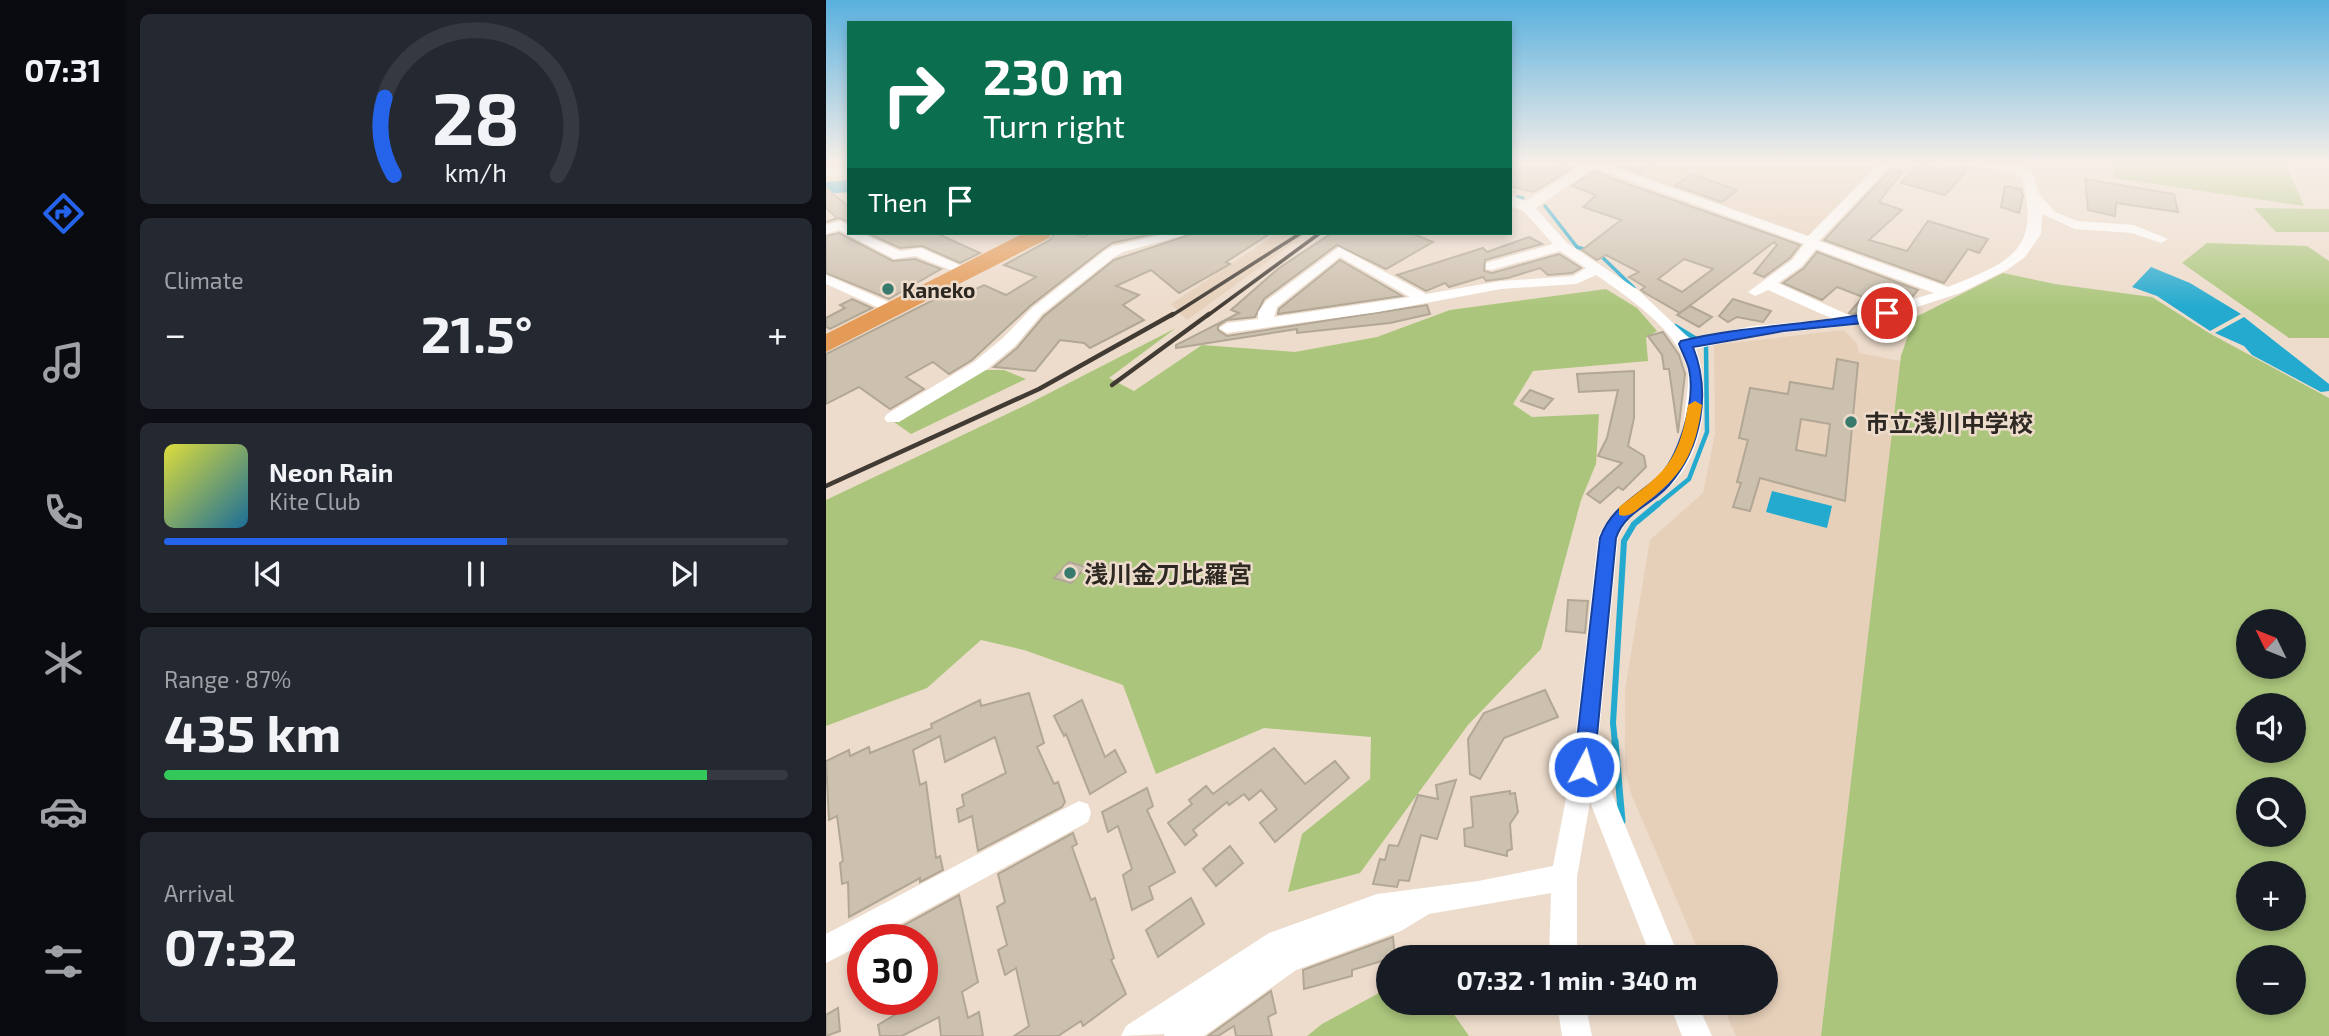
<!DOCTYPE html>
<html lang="en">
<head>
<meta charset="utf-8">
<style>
  :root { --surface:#171b24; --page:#242831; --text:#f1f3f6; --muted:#9ea1a6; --line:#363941; --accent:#2563eb }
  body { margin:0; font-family:"Exo 2","Noto Sans JP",sans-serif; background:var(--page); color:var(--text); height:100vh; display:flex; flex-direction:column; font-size:26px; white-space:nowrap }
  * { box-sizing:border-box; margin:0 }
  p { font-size:23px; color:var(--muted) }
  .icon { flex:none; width:38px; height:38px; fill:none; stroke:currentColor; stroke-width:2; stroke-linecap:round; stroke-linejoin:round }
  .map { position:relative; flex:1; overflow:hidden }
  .sheet { display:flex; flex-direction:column; gap:14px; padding:14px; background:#0d0f14; width:700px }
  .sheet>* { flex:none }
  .banner { position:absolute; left:21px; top:21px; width:665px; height:214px; border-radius:0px; box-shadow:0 4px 10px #0003; background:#0b6e4f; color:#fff; overflow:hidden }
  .needle { width:46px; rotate:313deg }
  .controls { position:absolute; left:1410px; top:609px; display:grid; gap:14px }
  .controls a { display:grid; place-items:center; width:70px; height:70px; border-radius:50%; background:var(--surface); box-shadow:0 4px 10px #0003; font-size:35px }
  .speed { position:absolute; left:21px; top:924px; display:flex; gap:14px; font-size:35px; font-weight:700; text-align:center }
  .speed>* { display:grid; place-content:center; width:91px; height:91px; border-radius:50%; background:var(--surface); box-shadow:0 4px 10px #0003; line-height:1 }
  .speed .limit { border:10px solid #d22; background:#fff; color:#111 }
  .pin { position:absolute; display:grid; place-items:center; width:60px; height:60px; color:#fff; margin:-30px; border:4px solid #fff; border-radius:50%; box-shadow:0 2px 7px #0007 }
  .me { position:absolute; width:77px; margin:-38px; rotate:6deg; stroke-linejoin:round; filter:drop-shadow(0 0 5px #0008) }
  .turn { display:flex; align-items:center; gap:24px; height:147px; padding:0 21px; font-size:32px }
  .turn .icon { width:91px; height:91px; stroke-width:2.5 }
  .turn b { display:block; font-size:49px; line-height:60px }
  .then { display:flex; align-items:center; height:66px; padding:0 21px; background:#0003; gap:14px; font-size:26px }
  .big { font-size:52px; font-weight:700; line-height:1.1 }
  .sheet .widget { flex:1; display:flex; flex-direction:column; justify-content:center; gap:10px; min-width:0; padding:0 24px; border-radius:10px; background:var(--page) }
  .sheet .dial { align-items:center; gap:0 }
  .dial svg { height:182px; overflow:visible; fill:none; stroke:var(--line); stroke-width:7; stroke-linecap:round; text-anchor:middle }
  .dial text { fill:var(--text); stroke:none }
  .song { display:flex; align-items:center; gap:21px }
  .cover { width:84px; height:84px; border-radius:10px; background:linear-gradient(135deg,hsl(60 70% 55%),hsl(200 70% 35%)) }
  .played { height:7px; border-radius:4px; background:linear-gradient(90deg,var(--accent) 55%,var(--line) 55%) }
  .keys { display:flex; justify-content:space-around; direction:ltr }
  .heat { display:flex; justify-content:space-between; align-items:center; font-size:38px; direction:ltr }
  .charge { height:10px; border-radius:5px; background:linear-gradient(90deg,#34c759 87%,var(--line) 0) }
  .trip { position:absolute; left:550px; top:945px; width:402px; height:70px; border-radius:35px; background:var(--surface); box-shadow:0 4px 10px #0003; font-weight:700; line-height:70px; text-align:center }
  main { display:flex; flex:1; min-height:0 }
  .tabs { display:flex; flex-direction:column; width:126px; justify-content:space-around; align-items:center; background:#090b0e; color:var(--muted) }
  .tabs .icon { width:49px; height:49px }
  .tabs .selected { color:var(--accent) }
  .tabs b { font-size:32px; color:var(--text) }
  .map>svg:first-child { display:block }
  .built { fill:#e6d0ba }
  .green { fill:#abc67c; fill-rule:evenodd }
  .water { fill:#24aacf }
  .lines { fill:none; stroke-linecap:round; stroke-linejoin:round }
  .stream-far3 { stroke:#24aacf; stroke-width:3.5 }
  .stream-far2 { stroke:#24aacf; stroke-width:4.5 }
  .stream-far1 { stroke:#24aacf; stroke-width:6 }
  .stream { stroke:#24aacf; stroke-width:7 }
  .river { fill:#24aacf; fill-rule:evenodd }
  .building { fill:#ccc0ae; stroke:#b2a795; stroke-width:2; fill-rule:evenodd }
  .minor { fill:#fff; fill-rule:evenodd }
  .tertiary { fill:#fff; fill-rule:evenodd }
  .trunk { fill:#e49b58; fill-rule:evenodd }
  .rail-far1 { stroke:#423b34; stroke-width:3.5 }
  .rail { stroke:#423b34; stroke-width:4.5 }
  .route { fill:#2563eb; stroke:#184099; stroke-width:2 }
  .slow { fill:#f59e0b }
  .poi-dot { fill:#387b6c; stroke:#eddccc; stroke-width:2.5 }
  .labels { text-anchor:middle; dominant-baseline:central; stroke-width:5; stroke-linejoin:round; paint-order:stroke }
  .far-poi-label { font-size:21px; font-weight:bold; fill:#2e2822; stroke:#eddccc; text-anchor:start }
  .poi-label { font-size:24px; font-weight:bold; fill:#2e2822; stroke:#eddccc; text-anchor:start }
</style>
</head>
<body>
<main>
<nav class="tabs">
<b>07:31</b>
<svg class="icon selected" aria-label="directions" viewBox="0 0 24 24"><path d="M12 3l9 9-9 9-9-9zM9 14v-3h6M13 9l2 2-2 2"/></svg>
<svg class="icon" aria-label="music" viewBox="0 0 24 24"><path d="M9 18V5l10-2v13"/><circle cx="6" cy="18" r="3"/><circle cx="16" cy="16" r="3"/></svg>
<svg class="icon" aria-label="phone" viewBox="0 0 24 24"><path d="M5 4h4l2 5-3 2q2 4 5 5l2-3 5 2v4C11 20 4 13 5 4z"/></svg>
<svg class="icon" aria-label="climate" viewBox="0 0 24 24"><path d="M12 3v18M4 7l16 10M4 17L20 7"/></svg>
<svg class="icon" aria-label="car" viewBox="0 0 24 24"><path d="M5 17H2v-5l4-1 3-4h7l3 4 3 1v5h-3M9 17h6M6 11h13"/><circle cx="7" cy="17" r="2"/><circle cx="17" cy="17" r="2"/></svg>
<svg class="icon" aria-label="filters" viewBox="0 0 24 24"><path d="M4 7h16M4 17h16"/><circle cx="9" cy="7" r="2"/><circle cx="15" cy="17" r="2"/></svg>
</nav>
<section class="sheet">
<div class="widget dial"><svg viewBox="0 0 100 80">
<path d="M14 69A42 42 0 1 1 86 69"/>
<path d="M14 69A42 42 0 0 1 10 35" stroke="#2563eb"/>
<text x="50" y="56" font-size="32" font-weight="700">28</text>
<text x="50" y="72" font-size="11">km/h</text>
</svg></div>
<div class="widget"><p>Climate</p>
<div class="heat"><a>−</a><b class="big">21.5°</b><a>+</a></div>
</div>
<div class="widget">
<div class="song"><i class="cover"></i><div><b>Neon Rain</b><p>Kite Club</p></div></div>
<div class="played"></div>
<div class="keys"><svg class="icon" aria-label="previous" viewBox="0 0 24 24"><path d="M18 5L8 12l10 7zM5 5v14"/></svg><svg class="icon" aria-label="pause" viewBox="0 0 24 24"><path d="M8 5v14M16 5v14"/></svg><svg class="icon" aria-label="next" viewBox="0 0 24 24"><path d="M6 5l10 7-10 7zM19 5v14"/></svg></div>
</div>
<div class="widget"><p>Range · 87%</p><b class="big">435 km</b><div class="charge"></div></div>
<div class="widget"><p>Arrival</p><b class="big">07:32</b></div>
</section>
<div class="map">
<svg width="1503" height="1036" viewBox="0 0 1503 1036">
  <rect width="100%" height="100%" fill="#eddccc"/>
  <g class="built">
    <path d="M803,162H1056L981,240L790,171Z"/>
    <path d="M452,233H481L361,320L345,304Z"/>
    <path d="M1018,330L1030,342L1033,353L1075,361L995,1036H910L895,1003H940V957H875L806,796L799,772V690L824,540L877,493L889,434L888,345Z"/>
  </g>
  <g class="green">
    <path d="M1286,162H1459L1478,206L1288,178Z"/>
    <path d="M1428,208L1503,209V232H1450Z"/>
    <path d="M1381,243L1481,246L1503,261V338H1463L1356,263Z"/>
    <path d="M1177,273L1229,284L1326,297L1383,333L1503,398V1036H995L1075,356L1088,318ZM1423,621H1468V667H1423ZM1423,705H1468V751H1423ZM1423,789H1468V835H1423ZM1423,873H1468V919H1423ZM1468,957V1003H1423V957Z"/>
    <path d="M780,289L811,308L831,331L820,338L822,361L707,371L687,404L706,417L773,414L770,464L755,500L715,649L642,725L534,873L462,892L476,834L544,779L545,737L438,728L330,774L297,685L198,650L155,640L101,688L0,726V500L200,405L350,328L283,378L308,391L376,345L469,352L551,337L624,310Z"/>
    <path d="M158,370H178L200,379L85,434L68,422Z"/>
    <path d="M562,988V1003H620L643,1036H481L496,1024Z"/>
  </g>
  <g class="water">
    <path d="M1325,267L1364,283L1415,314L1384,331L1331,296L1306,287Z"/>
    <path d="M1418,317L1503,384V391L1495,392L1426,355L1418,346L1389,333Z"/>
    <path d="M946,491L1006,506L1001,528L940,512Z"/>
  </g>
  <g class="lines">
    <g class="stream-far3">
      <path d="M692,197L697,198"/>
      <path d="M719,206L751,247L764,251"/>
      <path d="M773,254L808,288"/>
    </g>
    <path class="stream-far2" d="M830,506L863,479L881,432L880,345L849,326"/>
    <path class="stream-far1" d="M789,743L787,723L798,541L808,524L832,504"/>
    <path class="stream" d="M789,741L796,821"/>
    <path class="river" d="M23,180V192L0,194V182Z"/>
  </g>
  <g class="building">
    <path d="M684,162H730L747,168L707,192L684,186Z"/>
    <path d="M782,162H828L813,173Z"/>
    <path d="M1116,162H1140L1144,167L1119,195L1075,183L1094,163L1116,170Z"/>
    <path d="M1065,169L1076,172L1053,202L1076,210L1043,240L1081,251L1102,221L1162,239L1153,253L1142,249L1118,283L998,240Z"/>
    <path d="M768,171L799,183L974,245L964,258L938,277L928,273L951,245L948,242L854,313L819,293L815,290L819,287L803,277L813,272L780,255L771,260L756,250L795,220L757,207L770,195L746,186ZM858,259L887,269L856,292L832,279Z"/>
    <path d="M865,174L911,190L896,202L849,186Z"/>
    <path d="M1259,179L1348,194L1352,212L1290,203L1289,216L1262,210Z"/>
    <path d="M1179,186L1195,189L1197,196L1193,213L1175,207Z"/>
    <path d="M0,188L23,207V222L13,218L0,222L11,218L0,208Z"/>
    <path d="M13,233L67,261L89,259L115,269L63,299L0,273V236Z"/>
    <path d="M41,233H110L154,253L134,263L96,246L74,248Z"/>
    <path d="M229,233H249L257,237L265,233H332L286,243L276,250L204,306L146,360L123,374L107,362L80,377L98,389L64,409L33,387L0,404V354L121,293L131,298L158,285L180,295L210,277L178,265L224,240Z"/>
    <path d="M369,233H445L400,262L404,264L353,293L325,270L290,286L313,295L297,305L318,320L264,348L258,343L234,340L209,371L168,367L191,348L218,316L288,260Z"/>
    <path d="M506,233H585L607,242L560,269L511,245L438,299L429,317L401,320L392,326V330L401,336L601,305L604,314L564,323L471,333V329L350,348V345L413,313L405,310L453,268Z"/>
    <path d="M703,237L716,244L659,260L658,271L666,273L733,254L755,268L746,273L722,275L714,268L682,278L660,281L657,277L623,287L619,283L600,291L571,275L657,248L661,252Z"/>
    <path d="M991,252L1092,290L1086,297L1027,314L1023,313L1037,297L1011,287L996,300L957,283L978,268Z"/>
    <path d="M514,260L576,296L452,314L453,309Z"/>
    <path d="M26,299L46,308L4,329L0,327V318L19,308L14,305Z"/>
    <path d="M907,299L945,311L937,322L911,317L902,322L893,316Z"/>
    <path d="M864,306L886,317L873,327L851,315Z"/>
    <path d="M837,332L853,355L859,374L852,433L843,369H838L836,355L822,336Z"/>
    <path d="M1011,359L1032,363L1019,501L934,478L924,511L907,507L915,483L911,482L922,440L913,438L924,388L962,394L964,382L1007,389ZM975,419L1004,424L1000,456L970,450Z"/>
    <path d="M808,371V418L802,446L818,456L820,467L797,490L792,487L774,503L761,494L796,463L772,456L781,438L792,390L753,392L751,374Z"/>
    <path d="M704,390L727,399L718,409L695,401Z"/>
    <path d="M243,562L260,567L245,583L228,578Z"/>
    <path d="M742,600L762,601L759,633L740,631Z"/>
    <path d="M719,690L732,717L678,738L654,779L644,774L642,739L658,713Z"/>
    <path d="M203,693L218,743L211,747L228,784L232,782L239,802L236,807L152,851L146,816L133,822L131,809L138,806L136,795L180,773L169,737L119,762L114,736L87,750L94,785L100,782L110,858L114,856L117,870L94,882V878L23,917L22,882L16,884L14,863L17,861L11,816L3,820L0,761L23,750L24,756L43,747L44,753L106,728L105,724L154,700L155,706Z"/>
    <path d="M256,700L279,757L289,750L300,772L264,794L240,734L238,736L228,716Z"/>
    <path d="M448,748L479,784L509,761L523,778L449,842L434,823L451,809L435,790L423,800L418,794L403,805L401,802L367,830L371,835L359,845L342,823L366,804L363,800L380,786L387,794Z"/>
    <path d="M630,780L611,839L595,835L583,881L573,880L571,887L547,884L554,859L559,860L563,845L572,846L592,795L612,799L610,785Z"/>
    <path d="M321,788L327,806L321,810L349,872L323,887L327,899L306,910L297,875L306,869L292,826L282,832L276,812Z"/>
    <path d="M684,791V794L689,793L692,812L684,824L686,849L681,851V856L639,846L638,829L647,827L645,797Z"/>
    <path d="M247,833L251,844L246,847L265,900L269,898L288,958L285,960L300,994L257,1026L255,1021L232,1036H188L203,1026L190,968L179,975L172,950L181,945L171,907L179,902L172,874Z"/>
    <path d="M404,846L417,863L390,886L377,869Z"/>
    <path d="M133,895L152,982L136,992L142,1018L153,1012L157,1036H115L113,1017L76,1036H54L52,1025L103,994L96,960V940H90L89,931L73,940H51Z"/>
    <path d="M365,898L378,924L332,957L320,930Z"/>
    <path d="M567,937L569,957L526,970V976L478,989L477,970Z"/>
    <path d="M445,991L450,1013L442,1017L446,1036H410L408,1026L392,1036H382Z"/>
    <path d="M12,1008L14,1031L0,1036V1015Z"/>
  </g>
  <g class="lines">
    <g class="minor">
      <path d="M762,162H775L982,236L1055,162H1068L993,241L1122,287C1186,261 1216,250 1195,175L1145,165L1143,162L1199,166L1207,173L1213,194L1229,212L1251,221L1308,225L1342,239L1335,243L1306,233L1249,229L1216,214L1215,234L1199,257L1181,270L1134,293L1039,324L927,336L870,349C886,393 878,457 841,489C823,504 800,515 792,538L770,765L785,791L853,957H825L764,802L751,877V957H723L725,893L603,914L575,931L470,970L378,1036H338L339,1034L295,1036L300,1026L443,933L551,894L652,881L727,866L746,767L772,538C785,506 812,498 833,474C850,455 857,435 859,411C860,398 864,381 861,368C852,331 801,296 770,275L750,284L675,289L552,312L401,333L393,328L401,323L432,319V312L440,301L513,247L600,294L675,281L747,276L760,268L734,251L665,270L660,269V263L727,244L694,207L701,203L706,204L741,243L812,290L864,339L927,326L1007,319L942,290L929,296L922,292L966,260L978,244L763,166ZM990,249L1108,293L1027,317L952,283L976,266ZM514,257L584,297L448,317L451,307Z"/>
      <path d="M23,167V175L0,176V168Z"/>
      <path d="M14,221L23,225V233H35L74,251L95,248L147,271L140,275L135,274L89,256L68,259L13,230L0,234V225Z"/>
      <path d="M343,233H366L297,252L287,258L216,314L189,346L160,370L73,422H61L58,418L61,414L148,362L177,338L206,308L277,252L287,246Z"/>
      <path d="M0,275L72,306L75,309L67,314L62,312L0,284Z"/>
      <path d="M253,801L262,804L265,813L262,822L45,940H37V944L0,963V934Z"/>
      <path d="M731,1003H759L766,1036H736Z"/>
      <path d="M843,1003H871L886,1036H856Z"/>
    </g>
    <path class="tertiary" d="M760,162H776L707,210L701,212L684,206V195L700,201Z"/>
    <path class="trunk" d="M198,233H226L223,238L0,352V334Z"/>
    <g class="rail-far1">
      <path d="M345,316L475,233"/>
      <path d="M381,316L494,233"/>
    </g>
    <g class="rail">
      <path d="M286,385L383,314"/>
      <path d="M0,486L213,389L347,314"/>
    </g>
  </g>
  <linearGradient id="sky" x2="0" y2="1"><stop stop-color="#59b0de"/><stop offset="0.53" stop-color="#f7efe8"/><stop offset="1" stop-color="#f7efe8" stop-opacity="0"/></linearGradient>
  <rect width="1503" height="307" fill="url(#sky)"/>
  <path class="route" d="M1061,309L1067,313L1065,315L1038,323L958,331L867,347C885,392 876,447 843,485C826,505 799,511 790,538L768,767L765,773L758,776L751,773L748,767L774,538C784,510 806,499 829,480C853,460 870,401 863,369C861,361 856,352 853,344L855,341C923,324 994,326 1061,309Z"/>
  <path class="slow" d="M869,401L876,405C869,455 856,476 817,505C809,511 804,518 793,515V507C838,473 853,463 862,405Z"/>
  <g class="poi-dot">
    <circle cx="62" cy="289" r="7"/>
    <circle cx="1025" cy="422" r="7"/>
    <circle cx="244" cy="573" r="7"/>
  </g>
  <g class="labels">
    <g class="far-poi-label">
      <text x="76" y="289">Kaneko</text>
    </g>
    <g class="poi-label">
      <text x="1039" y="422">市立浅川中学校</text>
      <text x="258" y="573">浅川金刀比羅宮</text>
    </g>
  </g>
</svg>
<div class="controls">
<a><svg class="needle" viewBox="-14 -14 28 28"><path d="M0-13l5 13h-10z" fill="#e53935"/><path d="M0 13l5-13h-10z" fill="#9ea1a6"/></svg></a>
<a><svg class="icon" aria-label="sound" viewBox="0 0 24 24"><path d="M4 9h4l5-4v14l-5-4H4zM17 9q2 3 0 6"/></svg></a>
<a><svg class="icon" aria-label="search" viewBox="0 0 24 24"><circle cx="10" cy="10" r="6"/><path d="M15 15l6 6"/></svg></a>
<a>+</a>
<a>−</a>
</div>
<div class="speed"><div class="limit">30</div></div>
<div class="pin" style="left:1061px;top:313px;background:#d93025"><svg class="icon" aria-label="arrive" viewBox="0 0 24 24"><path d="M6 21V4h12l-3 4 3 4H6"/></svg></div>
<svg class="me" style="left:758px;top:767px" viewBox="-20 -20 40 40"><circle r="17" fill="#2563eb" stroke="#fff" stroke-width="3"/><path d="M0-11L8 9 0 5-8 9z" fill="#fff"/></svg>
<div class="trip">07:32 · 1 min · 340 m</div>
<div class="banner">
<div class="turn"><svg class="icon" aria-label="right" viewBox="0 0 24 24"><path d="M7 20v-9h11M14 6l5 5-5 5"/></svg><div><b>230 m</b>Turn right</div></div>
<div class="then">Then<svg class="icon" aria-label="arrive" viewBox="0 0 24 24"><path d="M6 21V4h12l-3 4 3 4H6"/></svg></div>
</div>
</div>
</main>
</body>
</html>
